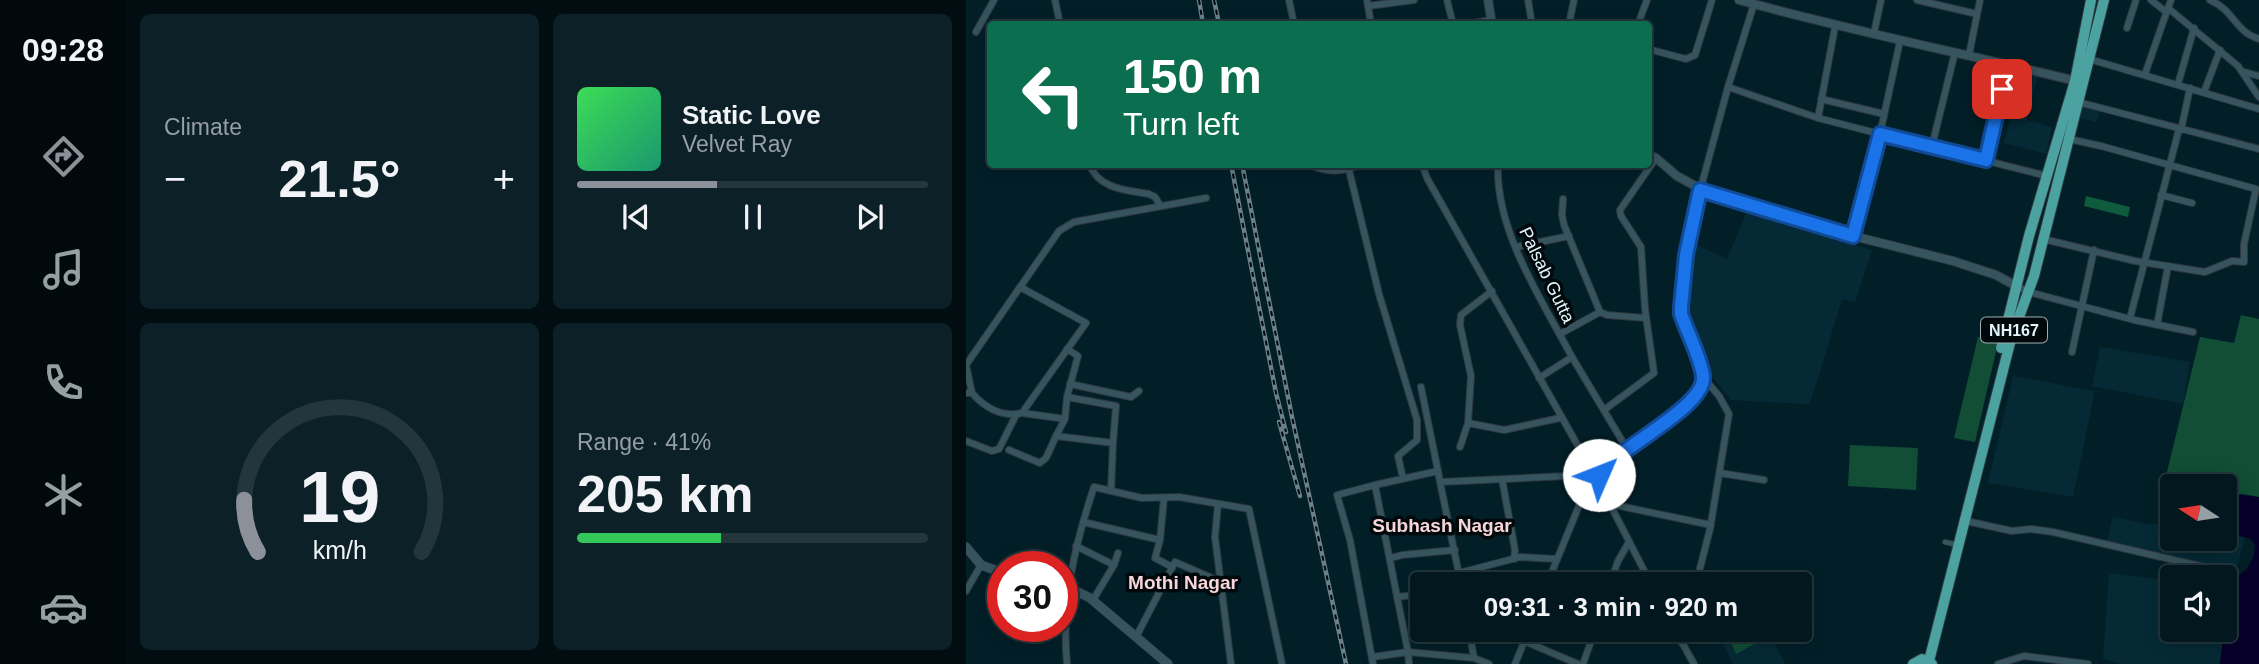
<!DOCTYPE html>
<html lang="en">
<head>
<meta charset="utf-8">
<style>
  :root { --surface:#02171e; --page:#0c2027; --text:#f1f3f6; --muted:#969fa4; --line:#23363c; --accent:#8c9099 }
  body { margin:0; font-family:Helvetica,sans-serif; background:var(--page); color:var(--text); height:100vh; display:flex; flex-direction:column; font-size:26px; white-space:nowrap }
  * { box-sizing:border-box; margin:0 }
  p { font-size:23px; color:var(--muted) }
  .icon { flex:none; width:38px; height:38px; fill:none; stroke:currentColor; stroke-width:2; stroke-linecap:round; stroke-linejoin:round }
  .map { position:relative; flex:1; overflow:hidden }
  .panel { display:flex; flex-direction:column; gap:14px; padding:14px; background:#010d10; width:840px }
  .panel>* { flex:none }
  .top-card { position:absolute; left:21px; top:21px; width:665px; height:147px; border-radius:7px; box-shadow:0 4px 18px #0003,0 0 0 2px var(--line); background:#0b6e4f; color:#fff; overflow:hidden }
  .needle { width:46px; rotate:282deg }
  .controls { position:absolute; left:1194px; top:474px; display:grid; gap:14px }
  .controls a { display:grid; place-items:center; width:77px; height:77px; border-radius:7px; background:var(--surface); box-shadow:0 4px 18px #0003,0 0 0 2px var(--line); font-size:35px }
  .speed { position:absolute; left:21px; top:551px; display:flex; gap:14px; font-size:35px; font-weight:700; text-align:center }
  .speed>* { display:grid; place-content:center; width:91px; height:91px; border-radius:50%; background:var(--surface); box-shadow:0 4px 18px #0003,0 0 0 2px var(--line); line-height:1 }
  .speed .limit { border:10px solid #d22; background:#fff; color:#111 }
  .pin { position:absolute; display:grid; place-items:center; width:60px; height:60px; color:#fff; margin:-30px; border-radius:14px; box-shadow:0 4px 10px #0006 }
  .me { position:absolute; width:77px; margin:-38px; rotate:46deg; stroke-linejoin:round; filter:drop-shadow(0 0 5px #0008) }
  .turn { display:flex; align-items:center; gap:24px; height:147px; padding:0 21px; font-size:32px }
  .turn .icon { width:91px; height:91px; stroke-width:2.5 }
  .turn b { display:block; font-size:49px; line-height:60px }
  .big { font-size:52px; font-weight:800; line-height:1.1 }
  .panel .card { flex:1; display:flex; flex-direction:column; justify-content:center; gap:10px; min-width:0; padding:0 24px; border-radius:10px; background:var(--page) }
  .panel .dial { align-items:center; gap:0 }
  .dial svg { height:182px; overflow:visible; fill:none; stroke:var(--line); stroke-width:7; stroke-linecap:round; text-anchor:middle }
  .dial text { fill:var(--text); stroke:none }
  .song { display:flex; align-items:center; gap:21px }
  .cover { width:84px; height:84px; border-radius:10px; background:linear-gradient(135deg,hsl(130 70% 55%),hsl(160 70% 35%)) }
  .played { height:7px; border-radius:4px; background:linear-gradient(90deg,var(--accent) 40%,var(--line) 40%) }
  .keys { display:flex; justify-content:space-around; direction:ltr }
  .heat { display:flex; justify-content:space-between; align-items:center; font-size:38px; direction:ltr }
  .charge { height:10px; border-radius:5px; background:linear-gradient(90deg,#34c759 41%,var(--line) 0) }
  .panel .tiles { flex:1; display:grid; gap:14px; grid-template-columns:repeat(2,1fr) }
  .trip { position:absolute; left:444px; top:572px; width:402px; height:70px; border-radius:7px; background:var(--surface); box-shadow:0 4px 18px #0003,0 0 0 2px var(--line); font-weight:800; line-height:70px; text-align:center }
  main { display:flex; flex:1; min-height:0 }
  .dock { display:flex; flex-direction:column; width:126px; justify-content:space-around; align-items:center; background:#01090c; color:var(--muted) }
  .dock .icon { width:49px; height:49px }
  .dock .selected { color:var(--accent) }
  .dock b { font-size:32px; color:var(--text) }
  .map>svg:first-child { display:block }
  .built { fill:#052a36 }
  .green { fill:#114e35 }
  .forest { fill:#0e5b3d }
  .water { fill:#07002a }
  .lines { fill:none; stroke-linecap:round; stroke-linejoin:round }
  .pedestrian-casing { stroke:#2d373d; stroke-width:6 }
  .minor-casing { stroke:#2d373d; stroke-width:8 }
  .tertiary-casing { stroke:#2d373d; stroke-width:10 }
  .secondary-casing { stroke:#2d373d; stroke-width:10 }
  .trunk-casing { stroke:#2d373d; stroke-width:12 }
  .pedestrian { stroke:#37545e; stroke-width:4.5 }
  .minor { stroke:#37545e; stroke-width:6 }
  .tertiary { stroke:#37545e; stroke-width:8 }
  .secondary { stroke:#37545e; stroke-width:9 }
  .trunk { stroke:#4ba2a0; stroke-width:10 }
  .rail-casing { stroke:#6a8189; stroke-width:4.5 }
  .rail { stroke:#01080b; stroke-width:2; stroke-dasharray:5; stroke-linecap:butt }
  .route-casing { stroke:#114b97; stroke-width:18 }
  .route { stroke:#1a73e8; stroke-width:12 }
  .labels { text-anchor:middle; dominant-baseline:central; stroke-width:7; stroke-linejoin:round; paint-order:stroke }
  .shield { fill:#01080b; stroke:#9fadb2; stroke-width:2 }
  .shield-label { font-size:16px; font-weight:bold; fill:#e3f4fa }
  .street-label { font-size:18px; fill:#e3f4fa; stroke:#01080b }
  .neighbourhood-label { font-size:19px; font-weight:bold; fill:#f8d5d8; stroke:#01080b }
</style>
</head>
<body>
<main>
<nav class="dock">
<b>09:28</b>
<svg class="icon selected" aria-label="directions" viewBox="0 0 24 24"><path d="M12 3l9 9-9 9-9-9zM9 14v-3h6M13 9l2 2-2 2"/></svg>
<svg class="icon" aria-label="music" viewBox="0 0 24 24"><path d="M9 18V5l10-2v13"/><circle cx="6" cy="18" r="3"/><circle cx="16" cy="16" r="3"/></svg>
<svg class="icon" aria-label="phone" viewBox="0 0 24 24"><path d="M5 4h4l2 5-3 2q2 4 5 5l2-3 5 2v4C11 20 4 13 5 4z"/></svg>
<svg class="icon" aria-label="climate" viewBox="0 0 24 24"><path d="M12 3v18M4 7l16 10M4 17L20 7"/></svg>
<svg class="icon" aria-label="car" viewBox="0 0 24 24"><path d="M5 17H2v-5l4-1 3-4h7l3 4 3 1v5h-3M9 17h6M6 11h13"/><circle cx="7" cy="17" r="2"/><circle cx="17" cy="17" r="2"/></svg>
</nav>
<section class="panel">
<div class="tiles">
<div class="card"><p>Climate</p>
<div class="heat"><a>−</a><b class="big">21.5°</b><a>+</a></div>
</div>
<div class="card">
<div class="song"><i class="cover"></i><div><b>Static Love</b><p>Velvet Ray</p></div></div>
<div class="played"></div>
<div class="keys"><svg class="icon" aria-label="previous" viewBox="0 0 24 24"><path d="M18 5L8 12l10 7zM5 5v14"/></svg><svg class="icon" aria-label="pause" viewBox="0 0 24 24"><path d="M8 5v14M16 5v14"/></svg><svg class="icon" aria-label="next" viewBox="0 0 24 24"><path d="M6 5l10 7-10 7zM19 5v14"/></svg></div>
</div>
<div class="card dial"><svg viewBox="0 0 100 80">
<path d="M14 69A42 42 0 1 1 86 69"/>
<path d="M14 69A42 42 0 0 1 8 46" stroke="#8c9099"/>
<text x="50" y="56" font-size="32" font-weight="700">19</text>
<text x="50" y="72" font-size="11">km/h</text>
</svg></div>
<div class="card"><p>Range · 41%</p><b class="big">205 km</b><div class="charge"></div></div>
</div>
</section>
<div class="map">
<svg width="1293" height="664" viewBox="0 0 1293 664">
  <rect width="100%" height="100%" fill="#021f28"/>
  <g class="built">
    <path d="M1060,71L1072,74L1061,120L1086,127L1080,154L1038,143L1048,102H1053Z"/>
    <path d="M1113,102L1134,107L1131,122L1110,117Z"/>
    <path d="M781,212L906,250L889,302L876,299L844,404L765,400L739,368L719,300L729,244L761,259Z"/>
    <path d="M1134,347L1224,362L1217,404L1126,386Z"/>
    <path d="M1047,376L1129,391L1107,497L1022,483Z"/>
    <path d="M1147,517L1180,524H1206V539H1258V534L1279,538L1269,573L1141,541Z"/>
    <path d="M1143,573L1206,581V630H1258L1254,664H1156L1137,659Z"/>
    <path d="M760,630H802L819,664H767L752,634Z"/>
  </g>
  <g class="green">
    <path d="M1275,315L1293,319V497L1277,494L1258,496V486H1208L1198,484L1234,337L1268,343Z"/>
    <path d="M1012,337L1032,343L1009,442L988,438Z"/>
    <path d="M884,445L952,448L950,490L882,486Z"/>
    <path d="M763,630H796L799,638L770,654L760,632Z"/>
  </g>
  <path class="forest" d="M1120,196L1164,207L1162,217L1118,206Z"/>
  <path class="water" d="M1267,494L1293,497V664H1254L1258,630V601L1267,579L1280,570L1287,558L1289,545L1285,539L1258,531V496Z"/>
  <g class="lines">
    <g class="pedestrian-casing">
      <path id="pedestrian" d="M979,542L988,544"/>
    </g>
    <g class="minor-casing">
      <g id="minor">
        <path d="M89,0L94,24"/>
        <path d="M323,0L328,24"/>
        <path d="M401,0L402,6L448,0"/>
        <path d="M481,0L487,24"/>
        <path d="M562,0L566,24"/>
        <path d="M951,0L1011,14"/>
        <path d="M1185,0L1200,12"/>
        <path d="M1205,0L1202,8L1272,66L1293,97"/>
        <path d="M1244,0C1269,11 1268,31 1293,39"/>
        <path d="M788,4L762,87L852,118L914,134L934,41"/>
        <path d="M402,6L405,24"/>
        <path d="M502,24L525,20"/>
        <path d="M603,24L608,0"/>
        <path d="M672,24L681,0"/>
        <path d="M1161,28L1170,0"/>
        <path d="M10,32L28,0"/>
        <path d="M908,33L915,0"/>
        <path d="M682,49L720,59L729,55L746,0"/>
        <path d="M1003,55L1014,0"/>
        <path d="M1123,59L1293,109"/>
        <path d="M1278,72L1293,76"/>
        <path d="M1179,74L1202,8"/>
        <path d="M1212,84L1228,28"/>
        <path d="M1238,92L1254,50"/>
        <path d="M855,99L918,114"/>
        <path d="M1112,102L1293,149"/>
        <path d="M852,118L869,27"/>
        <path d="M1215,130L1224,88"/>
        <path d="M966,146L989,52"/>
        <path d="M1020,160L1042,65"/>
        <path d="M123,164C133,189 159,190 183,194L189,197L194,205"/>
        <path d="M343,164C361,174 378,172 395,164"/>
        <path d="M456,164L461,178L625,469"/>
        <path d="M532,164C529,231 576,300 606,357L573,378"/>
        <path d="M383,170L413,294L451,420V440L432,456L436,474"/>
        <path d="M1195,195L1226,203"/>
        <path d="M597,199L596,215L598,225L634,312L641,315L680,318"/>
        <path d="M887,236L914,134L1081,176"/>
        <path d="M1077,239L1169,261L1239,272L1266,261L1278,262V244L1290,189L1135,146L1103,139"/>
        <path d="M550,247L603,236"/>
        <path d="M1050,286L1063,292L1168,320L1227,332"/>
        <path d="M1164,318L1213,129"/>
        <path d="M1191,325L1202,266"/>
        <path d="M594,334L634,312"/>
        <path d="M1106,352L1128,250"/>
        <path d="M606,357L661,449"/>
        <path d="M0,365L93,231L108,222L240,198"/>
        <path d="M104,384L165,397L173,391"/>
        <path d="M455,387L472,471"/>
        <path d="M0,393H6L0,365"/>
        <path d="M6,393C18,407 36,418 56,413L120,323L54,287"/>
        <path d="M101,397L112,356L101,349"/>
        <path d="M638,410L688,373L679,309L675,247L655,216L654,210L690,158"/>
        <path d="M56,413L99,419L90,436L147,443L150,406L101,397L99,419"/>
        <path d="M502,423L505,376L494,325L495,315L526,291"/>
        <path d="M0,441L26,451L33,449L50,415"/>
        <path d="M494,447L502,423L538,430L594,418"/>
        <path d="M43,450L74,463L80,458L90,436"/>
        <path d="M633,473L661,449L690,431L733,392L738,378L715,315V307L720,255L731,202L762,87"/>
        <path d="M754,473L798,480"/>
        <path d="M536,479L549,550L548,559"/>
        <path d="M631,479L685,584"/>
        <path d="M409,485L472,471L474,482"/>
        <path d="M145,491L147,443"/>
        <path d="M252,504L249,537L265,664"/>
        <path d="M644,504L745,525"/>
        <path d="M1000,521L1046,531L1065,529L1087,532L1260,572"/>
        <path d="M117,522L194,540L198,498"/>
        <path d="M194,540L189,558L206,567"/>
        <path d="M110,546L148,565L127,600"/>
        <path d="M425,558L436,555L489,550"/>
        <path d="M148,565L152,553"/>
        <path d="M493,573L554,557L591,559"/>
        <path d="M495,584L474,482L622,475"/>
        <path d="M581,584L624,479"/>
        <path d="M644,584L652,561L663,542"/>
        <path d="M730,584L744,529L763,414L753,396L738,378"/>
        <path d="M0,591L15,565"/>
        <path d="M431,597L457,594"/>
        <path d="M503,630L508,658L523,664"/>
        <path d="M709,630L728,664"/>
        <path d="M170,637L209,562L255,582"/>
        <path d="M558,641L612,664"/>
        <path d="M716,643L719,630"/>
        <path d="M406,657L442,652L443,664"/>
        <path d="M101,664C95,603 109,544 128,487L176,498L213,497L283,509L316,664"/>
        <path d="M407,664L384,540L371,495L409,485L442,652L508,658"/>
        <path d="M549,664L563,630"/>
        <path d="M617,664L629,630"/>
        <path d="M1032,664L1058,656L1122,664"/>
      </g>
    </g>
    <g class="tertiary-casing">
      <g id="tertiary">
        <path d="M522,0L526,24"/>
        <path d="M773,0C886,31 1000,54 1114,82"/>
        <path d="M682,155L690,158L711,176L744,194L887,236L987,261L1030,275L1050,286"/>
      </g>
    </g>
    <g class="secondary-casing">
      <g id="secondary">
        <path d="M0,547L15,565L37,573"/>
        <path d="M96,584L124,598L202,664"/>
      </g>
    </g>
    <g class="trunk-casing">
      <g id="trunk">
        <path d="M1035,348L1063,236L1109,81L1125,0"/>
        <path d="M963,661L1045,339L1068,276L1138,0"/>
        <path d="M947,664L956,659L966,664"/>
      </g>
    </g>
    <use href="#pedestrian" class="pedestrian"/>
    <use href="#minor" class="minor"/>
    <use href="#tertiary" class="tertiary"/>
    <use href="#secondary" class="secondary"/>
    <use href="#trunk" class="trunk"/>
    <g class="rail-casing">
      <g id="rail">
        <path d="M233,0L237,24"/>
        <path d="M248,0L253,24"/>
        <path d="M265,164L310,393L320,432"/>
        <path d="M276,164L326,417L380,664"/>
        <path d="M313,422L334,496"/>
      </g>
    </g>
    <use href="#rail" class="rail"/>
  </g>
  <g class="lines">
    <g class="route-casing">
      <path id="route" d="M633,475C649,449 741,407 737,376C734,356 722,334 715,314V307L720,255L734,190L887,236L914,134L1020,160L1036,89"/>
    </g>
    <use href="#route" class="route"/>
  </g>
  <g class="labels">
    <rect class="shield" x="1015" y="317.5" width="66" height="25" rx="5"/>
    <g class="shield-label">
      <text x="1048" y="330">NH167</text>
    </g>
    <g class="street-label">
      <text transform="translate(581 275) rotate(64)">Palsab Gutta</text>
    </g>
    <g class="neighbourhood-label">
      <text x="476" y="525">Subhash Nagar</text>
      <text x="217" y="582">Mothi Nagar</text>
    </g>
  </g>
</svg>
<div class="controls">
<a><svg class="needle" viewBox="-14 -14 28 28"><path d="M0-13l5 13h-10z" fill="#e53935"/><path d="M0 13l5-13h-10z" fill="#969fa4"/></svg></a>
<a><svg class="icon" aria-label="sound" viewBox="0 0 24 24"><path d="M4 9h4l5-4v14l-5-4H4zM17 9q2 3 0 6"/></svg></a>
</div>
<div class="speed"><div class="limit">30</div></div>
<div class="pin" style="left:1036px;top:89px;background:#d93025"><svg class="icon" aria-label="arrive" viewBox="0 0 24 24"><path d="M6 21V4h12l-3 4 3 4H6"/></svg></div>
<svg class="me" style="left:633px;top:475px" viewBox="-20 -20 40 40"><circle r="19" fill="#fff"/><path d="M0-13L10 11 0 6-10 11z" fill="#1a73e8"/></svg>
<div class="trip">09:31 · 3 min · 920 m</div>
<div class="top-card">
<div class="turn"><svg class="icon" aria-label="left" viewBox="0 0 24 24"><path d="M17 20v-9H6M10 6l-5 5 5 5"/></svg><div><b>150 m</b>Turn left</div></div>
</div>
</div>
</main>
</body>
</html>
